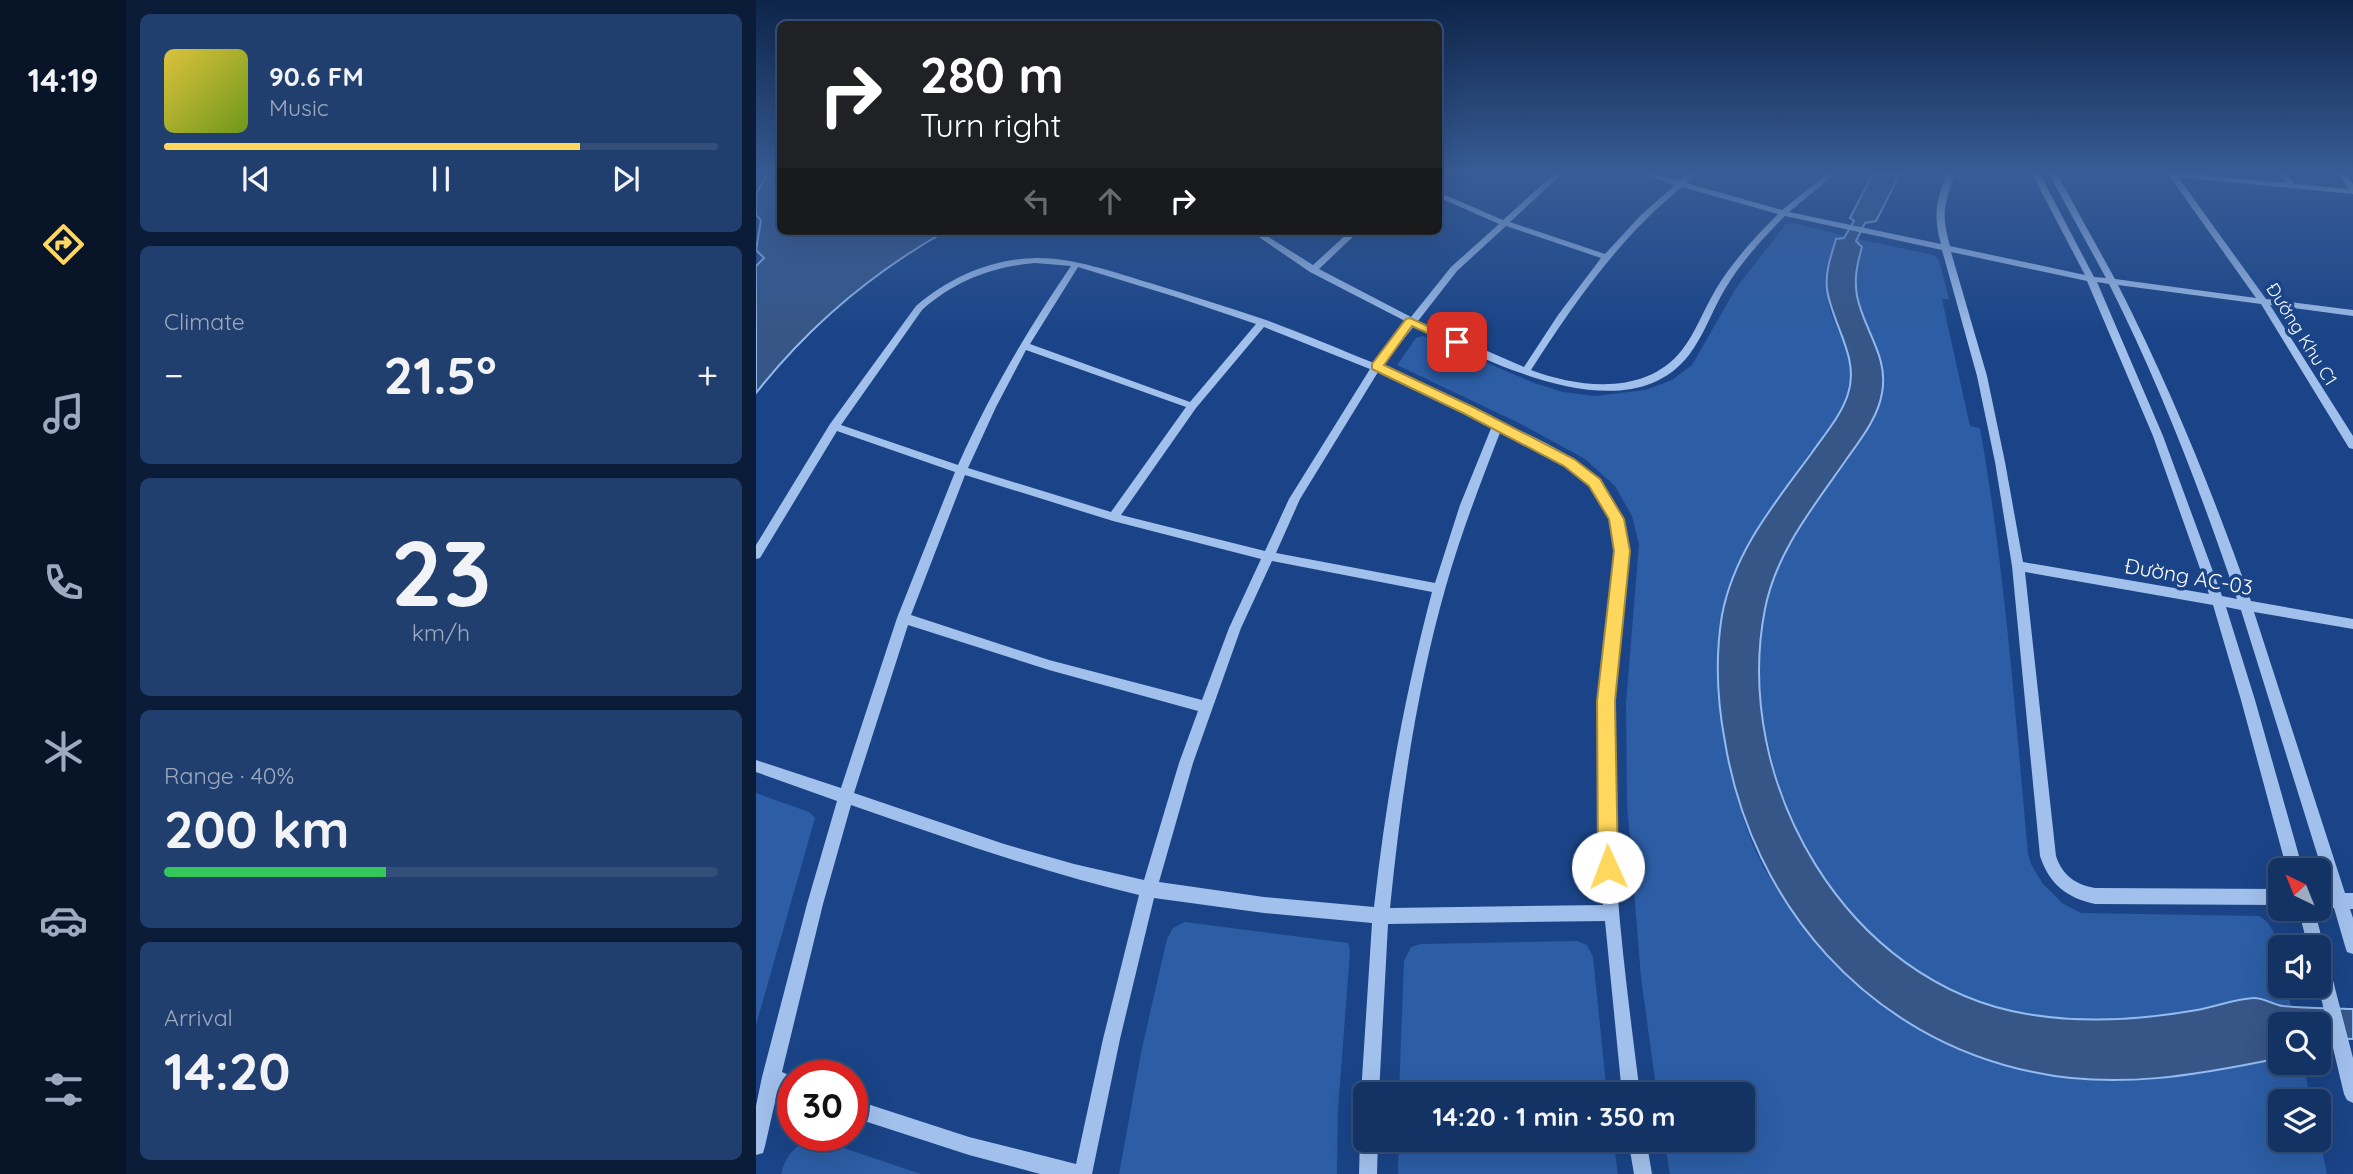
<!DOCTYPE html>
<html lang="en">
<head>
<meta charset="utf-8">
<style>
  :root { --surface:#143365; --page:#213f6e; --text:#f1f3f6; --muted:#9daabf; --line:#334e79; --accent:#ffd75d }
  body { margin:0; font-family:Quicksand,sans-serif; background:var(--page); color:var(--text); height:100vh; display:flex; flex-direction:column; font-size:26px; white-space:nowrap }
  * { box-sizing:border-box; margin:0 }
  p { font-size:23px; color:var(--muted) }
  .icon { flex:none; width:38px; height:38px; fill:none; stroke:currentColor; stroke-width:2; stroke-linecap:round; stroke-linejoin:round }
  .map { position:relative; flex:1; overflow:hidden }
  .details { display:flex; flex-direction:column; gap:14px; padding:14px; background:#0b1c38; width:630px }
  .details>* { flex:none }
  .hud { position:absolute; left:21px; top:21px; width:665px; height:214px; border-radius:10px; box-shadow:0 7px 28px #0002,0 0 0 2px var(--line); background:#202124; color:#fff; overflow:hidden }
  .needle { width:46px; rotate:317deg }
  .tools { position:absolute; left:1512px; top:858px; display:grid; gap:14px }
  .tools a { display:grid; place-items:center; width:63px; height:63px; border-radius:10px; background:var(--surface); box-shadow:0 7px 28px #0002,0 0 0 2px var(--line); font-size:35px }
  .speed { position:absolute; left:21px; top:1060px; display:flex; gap:14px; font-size:35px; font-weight:700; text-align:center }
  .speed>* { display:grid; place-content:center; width:91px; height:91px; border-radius:50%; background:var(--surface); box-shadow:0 7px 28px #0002,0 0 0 2px var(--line); line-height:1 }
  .speed .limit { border:10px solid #d22; background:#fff; color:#111 }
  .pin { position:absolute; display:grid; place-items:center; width:60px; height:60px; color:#fff; margin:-30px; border-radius:14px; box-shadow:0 4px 10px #0006 }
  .me { position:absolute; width:77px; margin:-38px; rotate:358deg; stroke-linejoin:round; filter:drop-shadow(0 0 5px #0008) }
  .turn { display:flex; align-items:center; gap:24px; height:147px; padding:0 28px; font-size:32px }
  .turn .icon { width:91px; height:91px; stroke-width:2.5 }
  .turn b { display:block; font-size:49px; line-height:60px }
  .lanes { display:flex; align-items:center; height:66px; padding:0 28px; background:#0003; justify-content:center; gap:35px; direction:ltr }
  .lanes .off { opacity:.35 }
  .big { font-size:52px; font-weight:700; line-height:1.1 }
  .details .tile { flex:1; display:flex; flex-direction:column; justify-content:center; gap:10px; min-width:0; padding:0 24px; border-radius:10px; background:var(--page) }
  .details .dial { align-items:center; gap:0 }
  .dial b { font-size:91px; line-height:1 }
  .song { display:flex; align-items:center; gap:21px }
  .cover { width:84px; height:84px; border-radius:10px; background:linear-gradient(135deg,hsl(50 70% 55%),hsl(80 70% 35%)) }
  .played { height:7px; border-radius:4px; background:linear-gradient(90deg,var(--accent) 75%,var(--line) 75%) }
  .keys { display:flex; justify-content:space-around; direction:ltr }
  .heat { display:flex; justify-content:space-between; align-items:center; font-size:38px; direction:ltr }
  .charge { height:10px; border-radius:5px; background:linear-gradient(90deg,#34c759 40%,var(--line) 0) }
  .trip { position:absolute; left:597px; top:1082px; width:402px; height:70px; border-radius:10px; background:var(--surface); box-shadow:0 7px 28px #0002,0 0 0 2px var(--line); font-weight:700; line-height:70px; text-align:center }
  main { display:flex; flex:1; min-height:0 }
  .menu { display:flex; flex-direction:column; width:126px; justify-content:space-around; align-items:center; background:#081428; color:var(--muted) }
  .menu .icon { width:49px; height:49px }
  .menu .active { color:var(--accent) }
  .menu b { font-size:32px; color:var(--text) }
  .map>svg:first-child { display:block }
  .green { fill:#2c5da5 }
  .water { fill:#365687; stroke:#94baef; stroke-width:2 }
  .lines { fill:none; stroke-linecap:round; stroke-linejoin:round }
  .minor { fill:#a1c0ec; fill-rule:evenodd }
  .route { fill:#ffd75d; stroke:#a68c3c; stroke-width:2 }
  .labels { text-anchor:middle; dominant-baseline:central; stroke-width:7; stroke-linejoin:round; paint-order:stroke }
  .far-street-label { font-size:18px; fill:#fff; stroke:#1a4487 }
  .street-label { font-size:21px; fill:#fff; stroke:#1a4487 }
</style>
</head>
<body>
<main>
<nav class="menu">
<b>14:19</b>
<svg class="icon active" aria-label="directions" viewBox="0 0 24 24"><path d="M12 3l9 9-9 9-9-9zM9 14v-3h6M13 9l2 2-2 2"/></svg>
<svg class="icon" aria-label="music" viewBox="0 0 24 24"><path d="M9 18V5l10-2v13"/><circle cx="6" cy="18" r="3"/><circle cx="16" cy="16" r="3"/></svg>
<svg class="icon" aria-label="phone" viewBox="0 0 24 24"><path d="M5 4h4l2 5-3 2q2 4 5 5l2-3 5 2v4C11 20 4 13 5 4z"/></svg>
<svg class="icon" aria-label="climate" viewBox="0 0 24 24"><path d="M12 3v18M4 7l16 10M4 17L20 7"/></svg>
<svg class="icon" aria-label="car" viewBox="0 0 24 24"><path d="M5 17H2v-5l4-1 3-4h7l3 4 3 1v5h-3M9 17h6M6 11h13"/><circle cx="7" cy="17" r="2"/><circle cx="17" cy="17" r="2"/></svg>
<svg class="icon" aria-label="filters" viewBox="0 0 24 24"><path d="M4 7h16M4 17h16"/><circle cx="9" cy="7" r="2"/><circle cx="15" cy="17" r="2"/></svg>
</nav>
<section class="details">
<div class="tile">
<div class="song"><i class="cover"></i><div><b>90.6 FM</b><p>Music</p></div></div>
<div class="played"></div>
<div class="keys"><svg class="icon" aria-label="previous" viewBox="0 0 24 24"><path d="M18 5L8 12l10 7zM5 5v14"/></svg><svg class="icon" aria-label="pause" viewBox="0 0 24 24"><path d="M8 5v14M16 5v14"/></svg><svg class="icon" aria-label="next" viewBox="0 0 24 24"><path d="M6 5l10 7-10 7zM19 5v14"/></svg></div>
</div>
<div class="tile"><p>Climate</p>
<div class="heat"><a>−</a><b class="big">21.5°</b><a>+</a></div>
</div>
<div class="tile dial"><b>23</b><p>km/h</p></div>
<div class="tile"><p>Range · 40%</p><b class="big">200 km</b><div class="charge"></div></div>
<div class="tile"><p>Arrival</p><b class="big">14:20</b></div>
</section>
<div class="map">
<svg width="1597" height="1174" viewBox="0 0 1597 1174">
  <rect width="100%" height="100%" fill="#1a4487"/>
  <g class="green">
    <path d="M1037,223L1089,236C1083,252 1073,274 1072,291C1069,325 1108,351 1091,396C1084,416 1070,433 1057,451C1021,502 980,549 967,612C958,654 961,697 968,739C976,783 987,828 1008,868C1017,884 1031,899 1042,915C1055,931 1066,951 1081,966C1134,1018 1203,1056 1276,1072C1359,1091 1442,1075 1524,1058V1062H1547L1555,1101H1524V1139H1563V1136L1571,1174H914L908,1139H987V1094H901L885,978L871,804L870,703L883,544L876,516L859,486L829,459L765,424L641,365L660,338L667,336L778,383L807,392L839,396L889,390L916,380L936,365L980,288L1030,224Z"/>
    <path d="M1102,239L1177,255L1183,260L1193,299H1186L1214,426L1224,428C1249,569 1259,712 1272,854L1275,864L1287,884L1306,903L1325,913L1503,916C1525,927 1524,964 1524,985H1530L1535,1006C1522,1006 1512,998 1500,997C1484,996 1457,1007 1441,1010C1383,1020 1325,1026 1267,1014C1125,984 1037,871 1010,733C1001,686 1000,637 1013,590C1027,542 1061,501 1090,461C1103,441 1119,421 1125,398C1135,360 1110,334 1102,300C1097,281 1101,265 1106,247L1100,242Z"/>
    <path d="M0,793L53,812L59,818L0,1025Z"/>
    <path d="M429,922L592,943L594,951L582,1110L581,1174H363L386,1048L411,939L417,928Z"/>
    <path d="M821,941L831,945L837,957L851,1094H643L648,961L655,947L665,944Z"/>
    <path d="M61,1139L165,1174H25C29,1155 42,1141 61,1139Z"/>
    <path d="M643,1139H857L862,1174H642Z"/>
  </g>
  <g class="water">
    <path d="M11,174H24V231H190C117,272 52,327 0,393V266L8,258L0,250L5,220L0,215V194Z"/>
    <path d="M1117,174H1144L1120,221L1109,223L1100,241L1106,247C1101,264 1098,278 1101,296C1108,331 1133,356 1126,393C1122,418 1104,440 1090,460C1058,506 1020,552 1009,609C975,782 1091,984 1271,1014C1328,1024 1384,1020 1441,1010C1459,1007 1478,999 1497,998C1507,997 1517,1005 1527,1006C1550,1009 1574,1008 1597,1009V1039L1563,1038V1024H1524V1058C1442,1075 1360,1090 1277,1072C1112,1038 996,905 969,742C961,700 959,658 966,615C978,552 1018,504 1055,454C1068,435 1085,416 1092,394C1104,357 1076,325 1071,289C1069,272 1075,256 1080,239L1088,238L1098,221L1094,218Z"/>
  </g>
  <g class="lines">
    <g class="minor">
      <path d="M798,174H806L754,222L849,254L885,215L919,185L886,174H897L924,181L933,174H941L930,183L1026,210L1071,174H1079L1033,212L1185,244C1177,216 1180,200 1191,174H1199C1188,204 1185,214 1194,246L1329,275L1276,174H1284L1338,277L1350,278L1293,174H1301L1359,279L1500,298L1412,174H1437L1530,183L1521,174H1529L1539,184L1593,189L1582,174H1590L1597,184V194L1422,177L1510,299L1597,310V316L1514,305L1597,436V449L1593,448L1505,304L1362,285C1414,387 1457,493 1495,601L1597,619V629L1498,612L1589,893H1597V909H1594L1597,918V954L1591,952L1589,946L1578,908L1563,907V891L1573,892L1485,610L1470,607L1499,700L1547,870H1531L1485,700L1457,605L1269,572L1300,856C1306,875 1320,885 1339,888L1524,889V905L1339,904C1311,898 1293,884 1284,856L1256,566L1239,462L1221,376L1186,250L1029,216C1007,238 985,262 969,289C956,311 948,335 933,355C870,436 728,359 658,326L626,366C663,383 700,400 737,418C778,438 828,455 854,495C884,540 867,590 862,640C845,790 865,944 884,1094H866L849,921L632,924L623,1094H609V1101L605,1094L616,923L508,913L398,898L364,1039L336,1174H284L213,1155L96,1117V1099L213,1137L320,1164L347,1039L383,895C285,872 190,838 95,805L67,904L26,1072L37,1077V1095L22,1089L9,1146L7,1153L0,1155V1106L6,1077L51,904L81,801L0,772V760L85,788L141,618L199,472L81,431L4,558L0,559V545L74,424L160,306C194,277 235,259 280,258C319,258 357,272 394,283C433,295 472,307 510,320C546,333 583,349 618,363L651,322L554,272L494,231H503L557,265L594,231H603L563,269L655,317L695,267L743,224L682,197V192L747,220ZM926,187L1022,214C999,237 977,261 960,289C948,309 940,332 926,350C890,396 823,388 775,370C818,303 864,237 926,187ZM750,226L845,258L802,315L768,367L662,321L701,271ZM1195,252L1331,281L1397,436L1453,594L1267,562L1249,462L1231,376ZM279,263L315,266C272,329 233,395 202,465L85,425L166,310C199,281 235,267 279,263ZM322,267L420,297L500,324L434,402L274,344ZM1341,282L1353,284C1404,385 1445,492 1481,599L1466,596L1407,436ZM508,327L614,369L533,499L509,551L365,515L440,408ZM270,350L430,407L355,512L212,468L240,407ZM622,372L736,426L704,505L679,583L520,553L544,499ZM745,430C785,449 834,469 853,513C868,548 856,587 851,623C848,648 845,672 843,697C840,766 842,836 847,905L634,908C645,799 660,691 690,586C705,533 725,482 745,430ZM209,475L357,521L505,559L473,628L446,700L293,660L155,615ZM516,561L676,592C648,698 630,798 618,907L508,897L403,882L437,763L485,628ZM152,625L293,670L442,711L423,763L388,880L318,864L248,844L98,793Z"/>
      <path d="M1542,908H1558L1568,947L1567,950L1571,957L1597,1058V1103L1591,1100L1588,1094L1562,985L1563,947H1552Z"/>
      <path d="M609,1131V1139H622L621,1174H603L604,1139Z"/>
      <path d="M872,1139H890L896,1174H878Z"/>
    </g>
  </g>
  <linearGradient id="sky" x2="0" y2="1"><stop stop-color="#0e254a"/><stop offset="0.51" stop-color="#385c96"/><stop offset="1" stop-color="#385c96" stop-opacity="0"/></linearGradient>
  <rect width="1597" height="338" fill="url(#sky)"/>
  <path class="route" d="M654,318L707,342L697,345L656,326L628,365L719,408L818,459L844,479L868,519L874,551L859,701L862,867L859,874L852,877L845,874L842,867L841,701L858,551L853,519L833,486L808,466L709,414L616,369V364L650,319Z"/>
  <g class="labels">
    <g class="far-street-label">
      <text transform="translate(1546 334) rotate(58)">Đường Khu C1</text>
    </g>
    <g class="street-label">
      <text transform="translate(1433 576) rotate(10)">Đường AC-03</text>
    </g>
  </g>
</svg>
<div class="tools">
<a><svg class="needle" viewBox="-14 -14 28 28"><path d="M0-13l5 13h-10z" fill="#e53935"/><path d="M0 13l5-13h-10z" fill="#9daabf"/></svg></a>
<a><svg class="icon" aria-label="sound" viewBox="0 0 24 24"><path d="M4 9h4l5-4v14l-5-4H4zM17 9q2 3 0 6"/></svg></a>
<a><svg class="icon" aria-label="search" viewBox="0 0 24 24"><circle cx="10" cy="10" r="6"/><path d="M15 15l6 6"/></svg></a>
<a><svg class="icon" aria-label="layers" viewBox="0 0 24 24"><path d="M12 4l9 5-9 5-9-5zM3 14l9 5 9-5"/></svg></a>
</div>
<div class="speed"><div class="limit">30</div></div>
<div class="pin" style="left:701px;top:342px;background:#d93025"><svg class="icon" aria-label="arrive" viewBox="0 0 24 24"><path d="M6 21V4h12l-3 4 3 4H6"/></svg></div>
<svg class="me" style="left:852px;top:867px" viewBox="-20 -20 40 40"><circle r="19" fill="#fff"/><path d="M0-13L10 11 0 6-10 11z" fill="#ffd75d"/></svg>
<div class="trip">14:20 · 1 min · 350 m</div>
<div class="hud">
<div class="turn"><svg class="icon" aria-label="right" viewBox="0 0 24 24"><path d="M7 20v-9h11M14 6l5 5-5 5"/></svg><div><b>280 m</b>Turn right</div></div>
<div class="lanes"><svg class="icon off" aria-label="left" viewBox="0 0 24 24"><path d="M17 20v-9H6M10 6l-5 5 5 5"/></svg><svg class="icon off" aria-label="ahead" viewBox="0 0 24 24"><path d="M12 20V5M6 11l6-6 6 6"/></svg><svg class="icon" aria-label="right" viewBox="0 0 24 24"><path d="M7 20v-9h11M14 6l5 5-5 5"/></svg></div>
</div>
</div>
</main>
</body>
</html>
